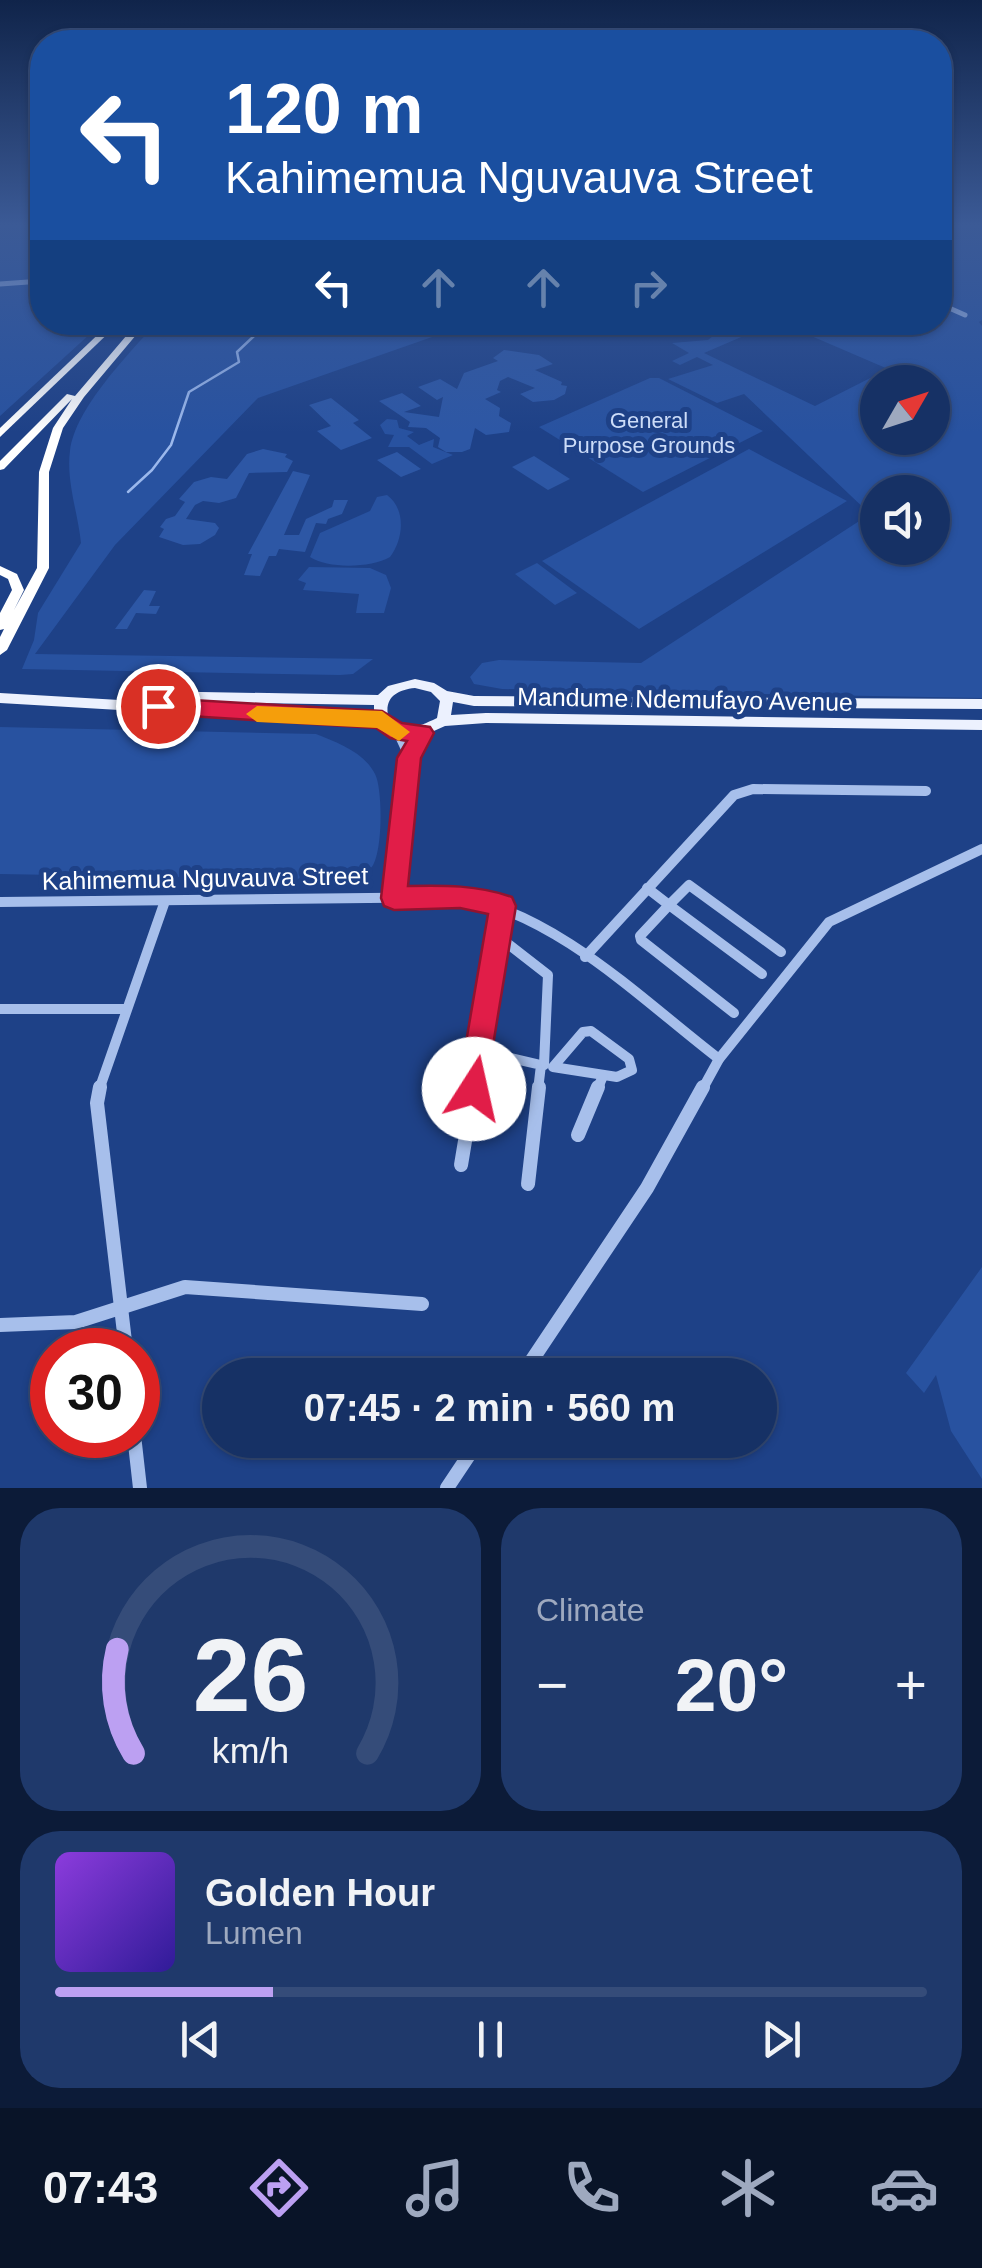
<!DOCTYPE html>
<html lang="en">
<head>
<meta charset="utf-8">
<style>
  :root { --surface:#163165; --page:#1f396b; --text:#f1f3f6; --muted:#9ea9bf; --line:#354c79; --accent:#bca0f2 }
  body { margin:0; font-family:Arial,sans-serif; background:var(--page); color:var(--text); height:100vh; display:flex; flex-direction:column; font-size:38px; white-space:nowrap }
  * { box-sizing:border-box; margin:0 }
  p { font-size:32px; color:var(--muted) }
  .icon { flex:none; width:55px; height:55px; fill:none; stroke:currentColor; stroke-width:2; stroke-linecap:round; stroke-linejoin:round }
  .map { position:relative; height:1488px; overflow:hidden }
  .sheet { display:flex; flex-direction:column; gap:20px; padding:20px; background:#0c1b38; flex:1 }
  .sheet>* { flex:none }
  .guide { position:absolute; left:30px; top:30px; width:922px; height:305px; border-radius:40px; box-shadow:0 2px 8px #0004,0 0 0 2px var(--line); background:#1a4fa0; color:#fff; overflow:hidden }
  .needle { width:65px; rotate:51deg }
  .controls { position:absolute; left:860px; top:365px; display:grid; gap:20px }
  .controls a { display:grid; place-items:center; width:90px; height:90px; border-radius:50%; background:var(--surface); box-shadow:0 2px 8px #0004,0 0 0 2px var(--line); font-size:50px }
  .speed { position:absolute; left:30px; top:1328px; display:flex; gap:20px; font-size:50px; font-weight:700; text-align:center }
  .speed>* { display:grid; place-content:center; width:130px; height:130px; border-radius:50%; background:var(--surface); box-shadow:0 2px 8px #0004,0 0 0 2px var(--line); line-height:1 }
  .speed .limit { border:15px solid #d22; background:#fff; color:#111 }
  .pin { position:absolute; display:grid; place-items:center; width:85px; height:85px; color:#fff; margin:-42px; border:5px solid #fff; border-radius:50%; box-shadow:0 2px 10px #0007 }
  .me { position:absolute; width:110px; margin:-55px; rotate:10deg; stroke-linejoin:round; filter:drop-shadow(0 0 8px #0008) }
  .turn { display:flex; align-items:center; gap:35px; height:210px; padding:0 30px; font-size:45px }
  .turn .icon { width:130px; height:130px; stroke-width:2.5 }
  .turn b { display:block; font-size:70px; line-height:85px }
  .lanes { display:flex; align-items:center; height:95px; padding:0 30px; background:#0003; justify-content:center; gap:50px; direction:ltr }
  .lanes .off { opacity:.35 }
  .big { font-size:75px; font-weight:700; line-height:1.1 }
  .sheet .widget { flex:1; display:flex; flex-direction:column; justify-content:center; gap:15px; min-width:0; padding:0 35px; border-radius:40px; background:var(--page) }
  .sheet .dial { align-items:center; gap:0 }
  .dial svg { height:260px; overflow:visible; fill:none; stroke:var(--line); stroke-width:7; stroke-linecap:round; text-anchor:middle }
  .dial text { fill:var(--text); stroke:none }
  .song { display:flex; align-items:center; gap:30px }
  .cover { width:120px; height:120px; border-radius:15px; background:linear-gradient(135deg,hsl(270 70% 55%),hsl(250 70% 35%)) }
  .played { height:10px; border-radius:5px; background:linear-gradient(90deg,var(--accent) 25%,var(--line) 25%) }
  .keys { display:flex; justify-content:space-around; direction:ltr }
  .heat { display:flex; justify-content:space-between; align-items:center; font-size:55px; direction:ltr }
  .sheet .tiles { flex:1; display:grid; gap:20px; grid-template-columns:1fr 1fr }
  .widget:last-child { grid-column:span 2 }
  .trip { position:absolute; left:202px; top:1358px; width:575px; height:100px; border-radius:50px; background:var(--surface); box-shadow:0 2px 8px #0004,0 0 0 2px var(--line); font-weight:700; line-height:100px; text-align:center }
  .dock { display:flex; height:160px; justify-content:space-around; align-items:center; background:#091428; color:var(--muted) }
  .dock .icon { width:70px; height:70px }
  .dock .on { color:var(--accent) }
  .dock b { font-size:45px; color:var(--text) }
  .map>svg:first-child { display:block }
  .green { fill:#2852a0; fill-rule:evenodd }
  .lines { fill:none; stroke-linecap:round; stroke-linejoin:round }
  .stream { stroke:#9bb8ec; stroke-width:2.5 }
  .building { fill:#2d57a5 }
  .minor-far3 { stroke:#a7bfeb; stroke-width:5 }
  .minor-far2 { stroke:#a7bfeb; stroke-width:8 }
  .minor-far1 { stroke:#a7bfeb; stroke-width:10 }
  .minor { stroke:#a7bfeb; stroke-width:14 }
  .primary { fill:#ecf1fe; fill-rule:evenodd }
  .motorway { fill:#fff; fill-rule:evenodd }
  .route { fill:#e11d48; stroke:#92132f; stroke-width:2.5 }
  .slow { fill:#f59e0b }
  .labels { text-anchor:middle; dominant-baseline:central; stroke-width:10; stroke-linejoin:round; paint-order:stroke }
  .far-park-label { font-size:22px; fill:#ccdcf8; stroke:#1e4187 }
  .street-label { font-size:25px; fill:#fff; stroke:#1e4187 }
</style>
</head>
<body>
<div class="map">
<svg width="982" height="1488" viewBox="0 0 982 1488">
  <rect width="100%" height="100%" fill="#1e4187"/>
  <g class="green">
    <path d="M0,225H42V322L102,323L0,416Z"/>
    <path d="M940,225H982V320L979,322L982,326V698L502,689L474,684L470,677L482,663L499,660L641,663L870,514L744,394L717,403L668,379L713,365L697,357L680,365L672,361L689,353L672,343L708,340L729,323H774L704,353L815,406L888,369L781,323L940,322ZM878,382H932V438H878ZM878,492H932V548H878Z"/>
    <path d="M157,322L472,323L258,398L115,545L35,654L373,659L353,674L340,675L22,669L34,640L38,613L81,543C78,513 66,481 70,451C75,408 129,354 157,322Z"/>
    <path d="M650,378H659L763,431L643,492L539,427Z"/>
    <path d="M387,419L397,420L399,428L414,432L407,436L419,445L434,439L433,447L453,455L432,464L409,447H388L394,435L385,434L380,425Z"/>
    <path d="M749,449L847,501L639,629L542,561Z"/>
    <path d="M387,495C406,509 404,538 390,557C371,568 328,569 310,557L320,533L370,511L377,497Z"/>
    <path d="M537,563L577,593L555,605L515,574Z"/>
    <path d="M309,567L370,568L386,575L391,588L384,613H356L359,594L303,590L306,583L298,580Z"/>
    <path d="M0,727L316,734C338,743 364,752 375,774C383,789 383,855 371,868C363,876 353,878 342,880L0,874Z"/>
    <path d="M982,1267V1479L951,1431L936,1375L924,1393L906,1373Z"/>
  </g>
  <g class="lines">
    <path class="stream" d="M128,492L152,470L171,445L189,392L239,362L237,352L254,336L249,322"/>
  </g>
  <g class="building">
    <path d="M504,350L539,355L553,364L535,370L562,382L561,385L567,386L565,394L554,400L533,402L520,394L535,388L508,377L500,381L497,390L501,392L485,399L500,408L499,416L511,423L509,432L486,435L475,428L470,449L462,452H446L438,447L440,438L426,428L408,427L410,422L379,401L402,393L421,406L404,412L439,417L443,397L437,400L418,387L440,379L457,389L464,373L498,361L493,358Z"/>
    <path d="M331,398L359,420L353,423L372,438L341,450L317,431L331,426L309,405Z"/>
    <path d="M263,449L287,454L285,457L293,461L287,472L249,473L236,498L219,503L203,501L195,505L186,519L215,523L219,528L215,535L200,544L183,545L159,537L164,529L160,527L166,519L175,516L185,502L179,499L194,482L211,477L227,479L247,454Z"/>
    <path d="M397,452L421,469L401,477L377,460Z"/>
    <path d="M534,456L570,479L548,490L512,467Z"/>
    <path d="M293,471L310,475L284,535H299L306,519L332,507L334,500H348L342,514L328,519L326,524L316,523L305,552L279,549L276,556H269L260,576L244,575L252,554H248Z"/>
    <path d="M144,590L156,591L149,606H160L156,614L136,613L127,629H115Z"/>
  </g>
  <g class="lines">
    <g class="minor-far3">
      <path d="M0,284L42,281"/>
      <path d="M940,304L965,315"/>
    </g>
    <g class="minor-far2">
      <path d="M397,732L409,758"/>
      <path d="M406,783L409,758L422,733"/>
    </g>
    <g class="minor-far1">
      <path d="M647,888L669,905L640,936L641,940L734,1013"/>
      <path d="M394,898L407,781"/>
      <path d="M0,902L460,897C557,914 642,1000 719,1059"/>
      <path d="M498,936L548,975L544,1065"/>
      <path d="M585,957L734,795L753,789L926,791"/>
      <path d="M762,974L669,905L689,885L781,952"/>
      <path d="M0,1009H125"/>
      <path d="M591,1031L629,1059L632,1070L617,1077L553,1067L583,1032Z"/>
      <path d="M480,1051L541,1065L538,1090"/>
      <path d="M99,1090L165,901"/>
      <path d="M473,1090L503,906"/>
      <path d="M597,1090L603,1076"/>
      <path d="M702,1090L719,1059L829,922L982,849"/>
    </g>
    <g class="minor">
      <path d="M100,1087L97,1103L126,1350"/>
      <path d="M578,1135L598,1087"/>
      <path d="M461,1165L474,1087"/>
      <path d="M528,1184L539,1087"/>
      <path d="M0,1325L76,1322L185,1287L422,1304"/>
      <path d="M522,1375L647,1188L703,1087"/>
      <path d="M134,1435L140,1488"/>
      <path d="M447,1488L479,1440"/>
    </g>
    <path class="primary" d="M415,679L434,683L447,691L474,696L982,699V709L474,706L453,702L451,715L486,713L982,720V730L486,723L445,726L416,739L392,736L377,725L0,703V693L374,715V705L146,701L139,696L146,691L378,695L388,686ZM415,688L431,692L440,701L437,718C418,727 408,732 389,720C383,699 395,690 415,688Z"/>
    <g class="motorway">
      <path d="M111,322H120L0,437V428Z"/>
      <path d="M138,322H147L84,397L63,428L49,472V568L7,650L0,655V637L4,629L0,630V613L12,590L8,579L0,575V566L17,574L24,590L14,610L37,568L39,472L53,428L72,399L4,469L0,470V461L67,394L75,396Z"/>
    </g>
  </g>
  <linearGradient id="sky" x2="0" y2="1"><stop stop-color="#10244a"/><stop offset="0.52" stop-color="#3b5a96"/><stop offset="1" stop-color="#3b5a96" stop-opacity="0"/></linearGradient>
  <rect width="982" height="433" fill="url(#sky)"/>
  <path class="route" d="M158,698L382,711L402,723L430,727L434,733L421,758L408,886C444,885 478,885 512,897L516,906L484,1100L474,1104L463,1100L458,1089L488,914L460,908L394,910L384,906L381,898L397,758L407,741L390,738L376,728L158,714L147,706Z"/>
  <path class="slow" d="M257,706L382,711L410,732L399,741L377,728L257,722L246,714Z"/>
  <g class="labels">
    <g class="far-park-label">
      <text x="649" y="420">General<tspan x="649" dy="25">Purpose Grounds</tspan></text>
    </g>
    <g class="street-label">
      <text transform="translate(685 699) rotate(1)">Mandume Ndemufayo Avenue</text>
      <text transform="translate(205 878) rotate(-1)">Kahimemua Nguvauva Street</text>
    </g>
  </g>
</svg>
<div class="controls">
<a><svg class="needle" viewBox="-14 -14 28 28"><path d="M0-13l5 13h-10z" fill="#e53935"/><path d="M0 13l5-13h-10z" fill="#9ea9bf"/></svg></a>
<a><svg class="icon" aria-label="sound" viewBox="0 0 24 24"><path d="M4 9h4l5-4v14l-5-4H4zM17 9q2 3 0 6"/></svg></a>
</div>
<div class="speed"><div class="limit">30</div></div>
<div class="pin" style="left:158px;top:706px;background:#d93025"><svg class="icon" aria-label="arrive" viewBox="0 0 24 24"><path d="M6 21V4h12l-3 4 3 4H6"/></svg></div>
<svg class="me" style="left:474px;top:1089px" viewBox="-20 -20 40 40"><circle r="19" fill="#fff"/><path d="M0-13L10 11 0 6-10 11z" fill="#e11d48"/></svg>
<div class="trip">07:45 · 2 min · 560 m</div>
<div class="guide">
<div class="turn"><svg class="icon" aria-label="left" viewBox="0 0 24 24"><path d="M17 20v-9H6M10 6l-5 5 5 5"/></svg><div><b>120 m</b>Kahimemua Nguvauva Street</div></div>
<div class="lanes"><svg class="icon" aria-label="left" viewBox="0 0 24 24"><path d="M17 20v-9H6M10 6l-5 5 5 5"/></svg><svg class="icon off" aria-label="ahead" viewBox="0 0 24 24"><path d="M12 20V5M6 11l6-6 6 6"/></svg><svg class="icon off" aria-label="ahead" viewBox="0 0 24 24"><path d="M12 20V5M6 11l6-6 6 6"/></svg><svg class="icon off" aria-label="right" viewBox="0 0 24 24"><path d="M7 20v-9h11M14 6l5 5-5 5"/></svg></div>
</div>
</div>
<section class="sheet">
<div class="tiles">
<div class="widget dial"><svg viewBox="0 0 100 80">
<path d="M14 69A42 42 0 1 1 86 69"/>
<path d="M14 69A42 42 0 0 1 9 37" stroke="#bca0f2"/>
<text x="50" y="56" font-size="32" font-weight="700">26</text>
<text x="50" y="72" font-size="11">km/h</text>
</svg></div>
<div class="widget"><p>Climate</p>
<div class="heat"><a>−</a><b class="big">20°</b><a>+</a></div>
</div>
<div class="widget">
<div class="song"><i class="cover"></i><div><b>Golden Hour</b><p>Lumen</p></div></div>
<div class="played"></div>
<div class="keys"><svg class="icon" aria-label="previous" viewBox="0 0 24 24"><path d="M18 5L8 12l10 7zM5 5v14"/></svg><svg class="icon" aria-label="pause" viewBox="0 0 24 24"><path d="M8 5v14M16 5v14"/></svg><svg class="icon" aria-label="next" viewBox="0 0 24 24"><path d="M6 5l10 7-10 7zM19 5v14"/></svg></div>
</div>
</div>
</section>
<nav class="dock">
<b>07:43</b>
<svg class="icon on" aria-label="directions" viewBox="0 0 24 24"><path d="M12 3l9 9-9 9-9-9zM9 14v-3h6M13 9l2 2-2 2"/></svg>
<svg class="icon" aria-label="music" viewBox="0 0 24 24"><path d="M9 18V5l10-2v13"/><circle cx="6" cy="18" r="3"/><circle cx="16" cy="16" r="3"/></svg>
<svg class="icon" aria-label="phone" viewBox="0 0 24 24"><path d="M5 4h4l2 5-3 2q2 4 5 5l2-3 5 2v4C11 20 4 13 5 4z"/></svg>
<svg class="icon" aria-label="climate" viewBox="0 0 24 24"><path d="M12 3v18M4 7l16 10M4 17L20 7"/></svg>
<svg class="icon" aria-label="car" viewBox="0 0 24 24"><path d="M5 17H2v-5l4-1 3-4h7l3 4 3 1v5h-3M9 17h6M6 11h13"/><circle cx="7" cy="17" r="2"/><circle cx="17" cy="17" r="2"/></svg>
</nav>
</body>
</html>
